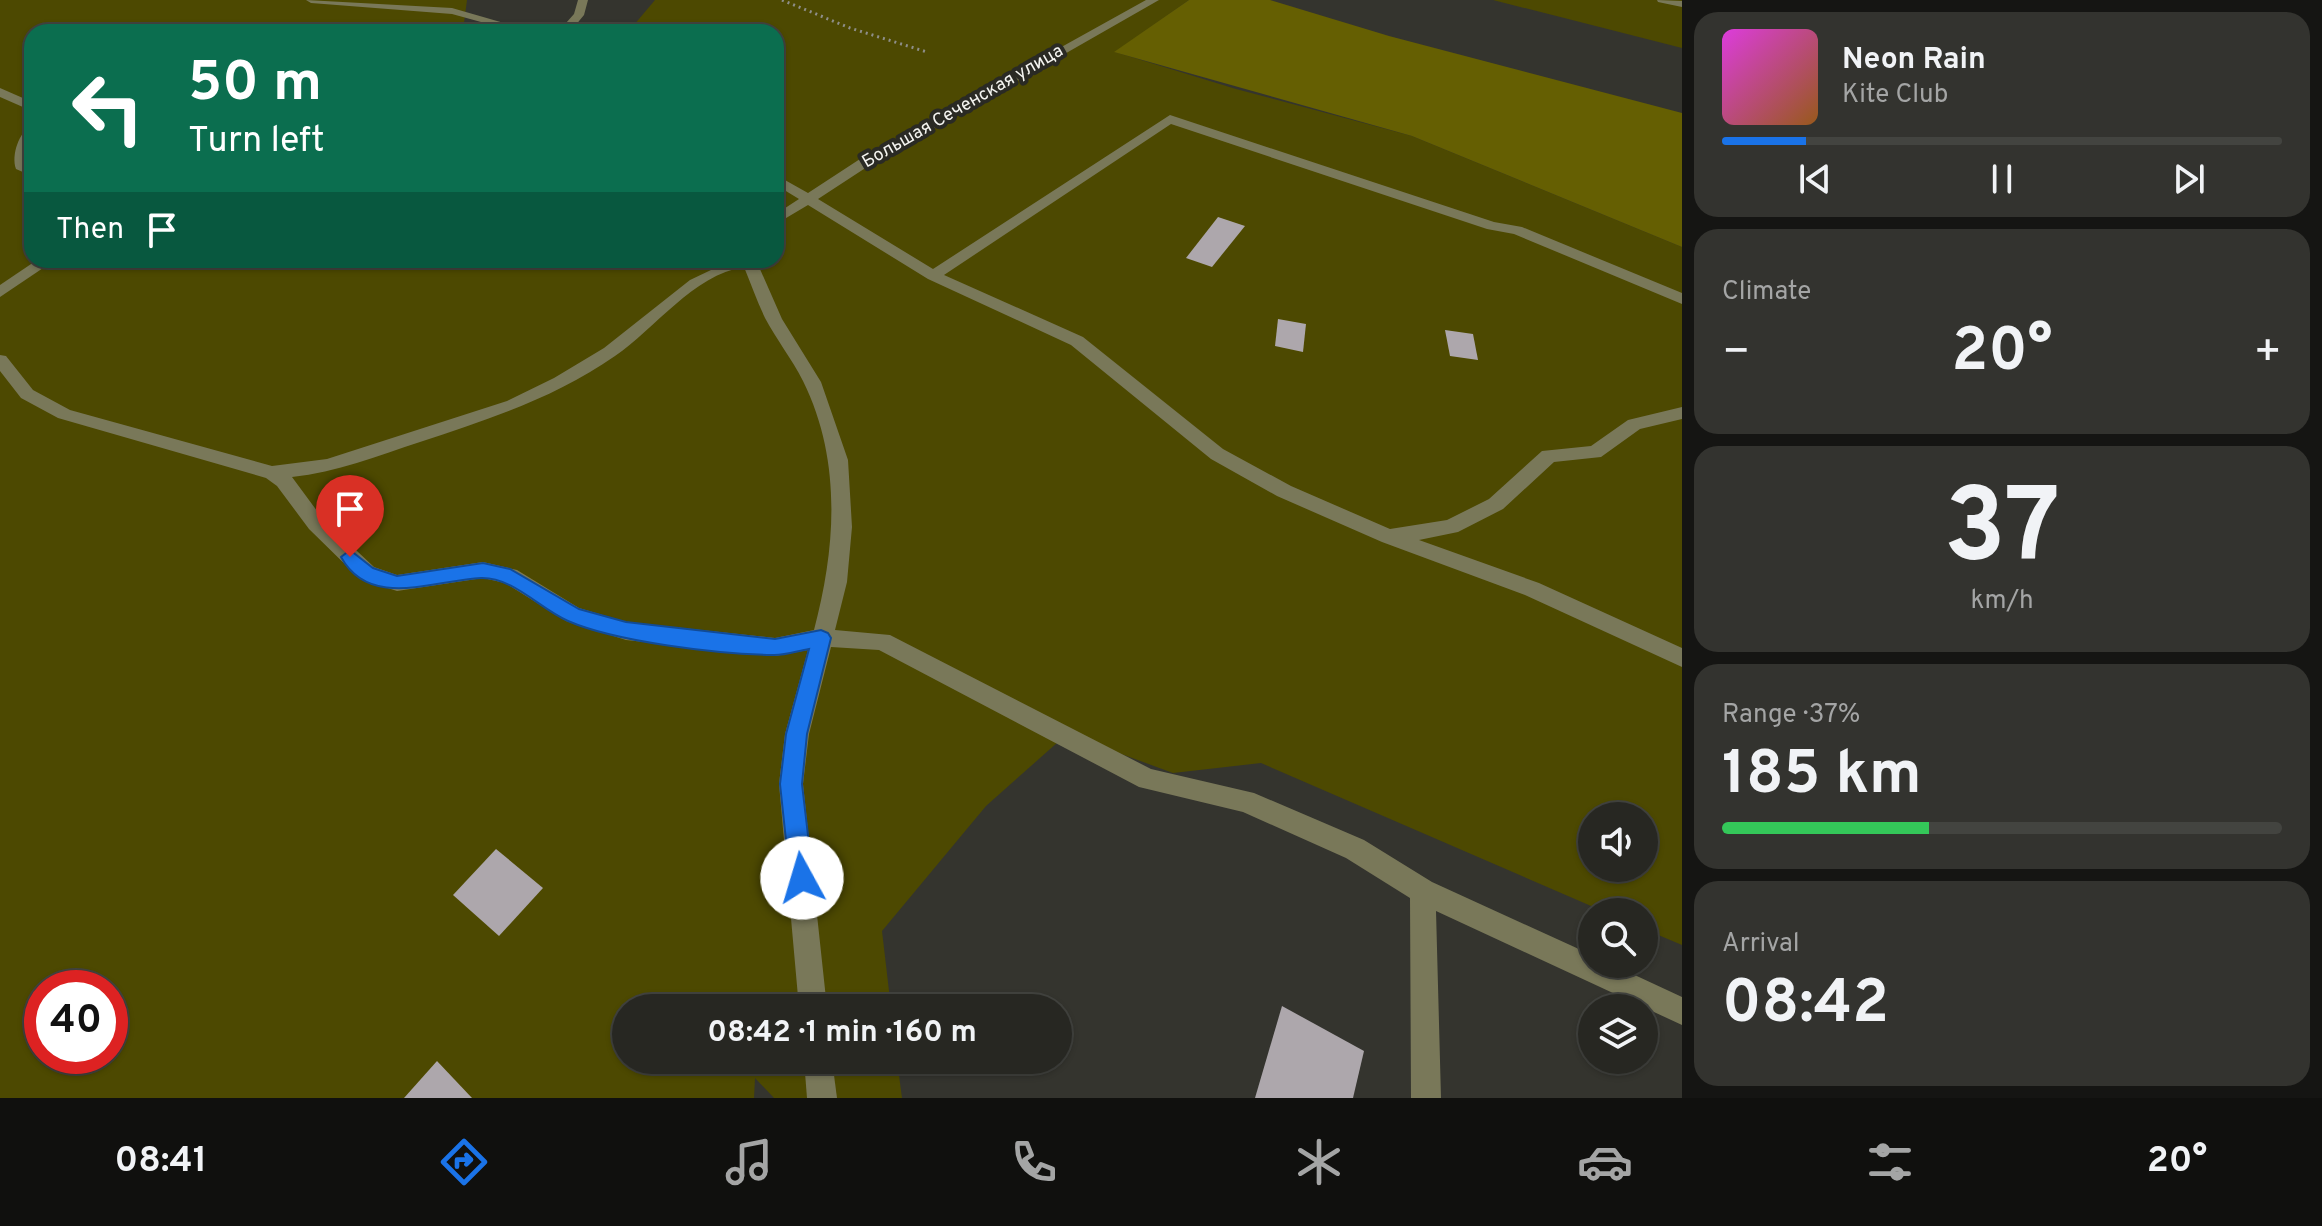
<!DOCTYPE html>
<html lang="en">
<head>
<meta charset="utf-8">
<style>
  :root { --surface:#272722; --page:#33332f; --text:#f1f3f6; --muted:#a4a5a5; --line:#434440; --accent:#1a73e8 }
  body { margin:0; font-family:Overpass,sans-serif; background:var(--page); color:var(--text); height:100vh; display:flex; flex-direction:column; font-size:30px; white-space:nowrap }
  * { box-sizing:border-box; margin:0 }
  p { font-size:26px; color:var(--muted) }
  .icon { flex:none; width:44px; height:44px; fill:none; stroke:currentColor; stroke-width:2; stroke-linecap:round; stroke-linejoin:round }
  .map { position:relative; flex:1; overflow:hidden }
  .details { display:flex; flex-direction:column; gap:12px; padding:12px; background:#151513; width:640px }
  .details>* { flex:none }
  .guide { position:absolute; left:24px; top:24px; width:760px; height:244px; border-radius:24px; box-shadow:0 2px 6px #0004,0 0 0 2px var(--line); background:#0b6e4f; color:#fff; overflow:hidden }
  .controls { position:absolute; left:1578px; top:802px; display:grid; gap:16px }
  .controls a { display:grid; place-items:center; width:80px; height:80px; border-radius:50%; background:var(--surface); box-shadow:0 2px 6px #0004,0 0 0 2px var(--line); font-size:40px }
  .speed { position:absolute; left:24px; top:970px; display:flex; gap:16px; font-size:40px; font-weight:700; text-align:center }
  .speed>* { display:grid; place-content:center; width:104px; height:104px; border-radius:50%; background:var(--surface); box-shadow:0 2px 6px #0004,0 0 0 2px var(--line); line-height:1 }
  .speed .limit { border:12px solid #d22; background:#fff; color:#111 }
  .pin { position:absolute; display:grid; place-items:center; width:68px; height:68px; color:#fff; margin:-82px -34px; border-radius:50% 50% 50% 0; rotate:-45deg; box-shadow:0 0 8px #0007 }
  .pin .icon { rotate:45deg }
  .me { position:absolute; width:88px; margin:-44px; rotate:354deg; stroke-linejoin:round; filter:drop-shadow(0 0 6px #0008) }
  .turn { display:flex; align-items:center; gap:28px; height:168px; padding:0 32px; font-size:36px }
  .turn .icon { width:104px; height:104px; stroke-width:2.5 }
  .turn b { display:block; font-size:56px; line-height:68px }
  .then { display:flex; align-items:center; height:76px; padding:0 32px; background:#0003; gap:16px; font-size:30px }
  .big { font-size:60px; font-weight:700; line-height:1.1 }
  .details .card { flex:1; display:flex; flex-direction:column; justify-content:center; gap:12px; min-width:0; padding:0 28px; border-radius:24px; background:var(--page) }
  .details .dial { align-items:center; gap:0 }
  .dial b { font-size:104px; line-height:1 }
  .song { display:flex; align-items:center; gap:24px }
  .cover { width:96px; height:96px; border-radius:12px; background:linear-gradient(135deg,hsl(300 70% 55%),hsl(30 70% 35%)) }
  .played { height:8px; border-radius:4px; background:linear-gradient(90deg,var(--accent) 15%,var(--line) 15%) }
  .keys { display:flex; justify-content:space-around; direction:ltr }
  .heat { display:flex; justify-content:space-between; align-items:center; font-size:44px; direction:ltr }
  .charge { height:12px; border-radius:6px; background:linear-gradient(90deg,#34c759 37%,var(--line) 0) }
  .trip { position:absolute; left:612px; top:994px; width:460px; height:80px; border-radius:40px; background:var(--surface); box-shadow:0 2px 6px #0004,0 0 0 2px var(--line); font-weight:700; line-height:80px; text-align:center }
  .menu { display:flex; height:128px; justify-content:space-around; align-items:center; background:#10100e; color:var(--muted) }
  .menu .icon { width:56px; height:56px }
  .menu .on { color:var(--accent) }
  .menu b { font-size:36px; color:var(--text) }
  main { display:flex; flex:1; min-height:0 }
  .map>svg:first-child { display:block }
  .green { fill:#4d4901; fill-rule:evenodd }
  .forest { fill:#655f02 }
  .building { fill:#ada7ac }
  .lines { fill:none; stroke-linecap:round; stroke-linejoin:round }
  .path { stroke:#8e8e89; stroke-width:3; stroke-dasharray:2 4; stroke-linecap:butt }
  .minor { fill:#797859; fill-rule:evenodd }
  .route { fill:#1a73e8; stroke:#114b97; stroke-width:2 }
  .labels { text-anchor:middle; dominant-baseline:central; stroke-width:8; stroke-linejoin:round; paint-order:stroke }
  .far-street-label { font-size:18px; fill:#f5f5f1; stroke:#2a2a24 }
</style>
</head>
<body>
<main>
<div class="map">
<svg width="1682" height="1098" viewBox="0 0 1682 1098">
  <rect width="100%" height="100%" fill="#34342e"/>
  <g class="green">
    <path d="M0,0H467L464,23L506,32H32V260H776V32H628L655,0H1189L1115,52L1236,89L1412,136L1682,247V945L1644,929V912H1605L1261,763L1173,773L1067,734L986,806L882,931L891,1008H626V1060H897L902,1098H774L755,1078L754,1098H0ZM1592,816H1644V868H1592ZM42,988H110V1056H42Z"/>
    <path d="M1493,0H1682V48Z"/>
  </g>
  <path class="forest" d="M1189,0H1270L1389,36L1682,113V247L1412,136L1114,52Z"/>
  <g class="building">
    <path d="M1218,217L1245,226L1212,267L1186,258Z"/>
    <path d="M1278,319L1306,324L1303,352L1275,346Z"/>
    <path d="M1445,330L1473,334L1478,360L1450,356Z"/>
    <path d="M496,849L543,888L499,936L453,895Z"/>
    <path d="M1282,1006L1364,1051L1353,1098H1255Z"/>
    <path d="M437,1061L472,1098H404Z"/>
  </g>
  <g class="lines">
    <path class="path" d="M782,0L850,28L927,52"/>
    <g class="minor">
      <path d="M306,0L452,8L535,32H517L452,14L311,3Z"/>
      <path d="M578,0H588L584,15L570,32H558L574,14Z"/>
      <path d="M1146,0H1159L870,165L818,199L933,269L1170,115L1494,222L1522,227L1682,293V304L1514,234L1487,229L1171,124L944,275L1083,337L1223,449L1291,486L1390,529L1447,520L1489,499L1542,451L1591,446L1628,420L1682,407V419L1640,429L1601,457L1554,462L1503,509L1458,532L1419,540L1539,583L1682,648V667L1525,595L1382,542L1277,496L1211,459L1071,345L928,279L808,205L776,224V214L799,199L776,185V175L808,193L860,159Z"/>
      <path d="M1657,0L1682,1V7L1658,2Z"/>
      <path d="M0,88L32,102V111L0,97Z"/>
      <path d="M32,125V143L27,155L32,176L16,169C11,155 19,132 32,125Z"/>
      <path d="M37,260H55L0,297V285Z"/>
      <path d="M732,260H756L782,319L821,382L848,460L852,527L847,582L835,630L890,635L1151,769L1254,793L1364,840L1432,882L1592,955V964H1611L1682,997V1025L1436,911L1441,1098H1411L1410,898L1346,858L1243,812L1139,787L879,650L831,647L809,734L803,784L827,1008H799L779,784L785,734L808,650L775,656L626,640L566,621L505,583L483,578L397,591L360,579L309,529L277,486L266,478L58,418L21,398L0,371V355L6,356L33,390L70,410L272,466L327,459L507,401L554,378L604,348L690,280ZM744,267C751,284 757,301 765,318C776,339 792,359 803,381C842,460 836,547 814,630L775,638L626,622L579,608L517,570L483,562L397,575L374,567L323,519L292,477C337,472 377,456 420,442C489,419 555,398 615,356C655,329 693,275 744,267Z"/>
      <path d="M804,1060H832L837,1098H807Z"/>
    </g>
  </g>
  <path class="route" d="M350,550L373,568L397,576L483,563L510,569L579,609L626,622L775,639L821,630L828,633L831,638L807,734L802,784L813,878L810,886L802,890L793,886L790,878L780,784L786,734L809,649C797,651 784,656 772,655C718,654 616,642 568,621C540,609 513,577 481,578C435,580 370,610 341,557Z"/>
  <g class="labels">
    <g class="far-street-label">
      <text transform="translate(963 107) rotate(-30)">Большая Сеченская улица</text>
    </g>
  </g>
</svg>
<div class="controls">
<a><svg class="icon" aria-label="sound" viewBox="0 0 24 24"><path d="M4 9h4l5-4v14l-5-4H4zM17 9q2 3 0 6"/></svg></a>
<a><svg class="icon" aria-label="search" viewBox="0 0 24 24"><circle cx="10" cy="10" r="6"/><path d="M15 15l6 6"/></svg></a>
<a><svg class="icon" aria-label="layers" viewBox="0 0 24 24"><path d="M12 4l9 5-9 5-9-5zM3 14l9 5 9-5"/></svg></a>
</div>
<div class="speed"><div class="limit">40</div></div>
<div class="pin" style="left:350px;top:557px;background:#d93025"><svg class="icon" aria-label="arrive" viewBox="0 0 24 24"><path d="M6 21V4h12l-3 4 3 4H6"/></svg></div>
<svg class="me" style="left:802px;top:878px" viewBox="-20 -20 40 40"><circle r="19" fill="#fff"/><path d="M0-13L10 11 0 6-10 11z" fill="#1a73e8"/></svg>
<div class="trip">08:42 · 1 min · 160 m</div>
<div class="guide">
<div class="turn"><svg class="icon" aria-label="left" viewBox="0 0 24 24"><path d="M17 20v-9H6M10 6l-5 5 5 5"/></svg><div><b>50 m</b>Turn left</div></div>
<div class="then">Then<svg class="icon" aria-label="arrive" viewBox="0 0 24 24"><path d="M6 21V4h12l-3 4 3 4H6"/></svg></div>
</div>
</div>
<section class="details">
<div class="card">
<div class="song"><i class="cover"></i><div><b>Neon Rain</b><p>Kite Club</p></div></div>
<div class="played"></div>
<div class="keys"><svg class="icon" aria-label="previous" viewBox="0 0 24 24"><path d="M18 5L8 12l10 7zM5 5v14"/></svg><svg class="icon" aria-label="pause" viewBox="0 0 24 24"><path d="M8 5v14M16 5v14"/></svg><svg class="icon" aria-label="next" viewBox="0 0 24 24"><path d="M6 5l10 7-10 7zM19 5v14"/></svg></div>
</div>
<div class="card"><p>Climate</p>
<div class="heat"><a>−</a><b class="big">20°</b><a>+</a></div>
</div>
<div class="card dial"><b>37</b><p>km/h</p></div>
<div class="card"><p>Range · 37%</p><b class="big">185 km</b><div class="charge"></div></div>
<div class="card"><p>Arrival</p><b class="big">08:42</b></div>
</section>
</main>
<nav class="menu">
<b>08:41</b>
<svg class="icon on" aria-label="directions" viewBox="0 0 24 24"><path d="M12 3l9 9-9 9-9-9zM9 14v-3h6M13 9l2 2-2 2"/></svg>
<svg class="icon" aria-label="music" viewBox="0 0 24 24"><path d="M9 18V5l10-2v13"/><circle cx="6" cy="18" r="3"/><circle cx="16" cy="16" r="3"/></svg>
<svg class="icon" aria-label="phone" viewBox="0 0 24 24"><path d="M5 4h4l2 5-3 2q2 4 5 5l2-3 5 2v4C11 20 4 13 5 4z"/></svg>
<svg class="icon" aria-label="climate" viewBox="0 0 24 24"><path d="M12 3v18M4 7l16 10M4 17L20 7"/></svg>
<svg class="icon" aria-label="car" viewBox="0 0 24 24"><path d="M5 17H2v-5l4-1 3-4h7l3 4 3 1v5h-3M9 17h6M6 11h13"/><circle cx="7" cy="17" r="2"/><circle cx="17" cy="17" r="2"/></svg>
<svg class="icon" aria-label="filters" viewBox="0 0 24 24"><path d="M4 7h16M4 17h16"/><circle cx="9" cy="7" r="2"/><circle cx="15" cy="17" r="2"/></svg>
<b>20°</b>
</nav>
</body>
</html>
